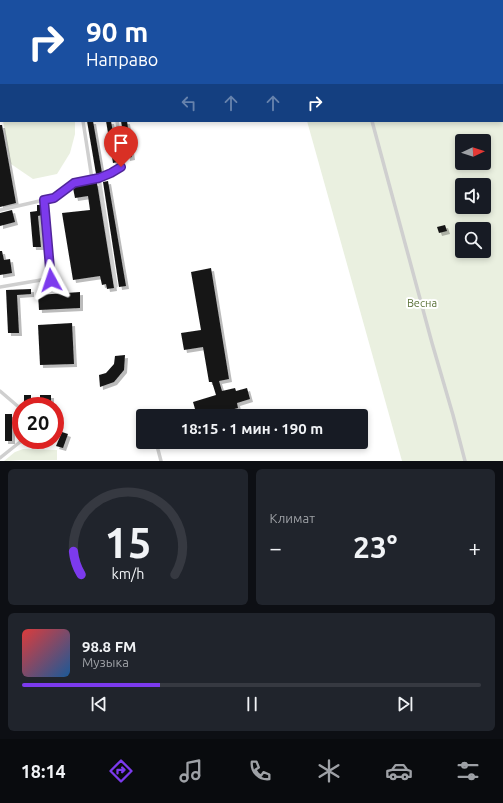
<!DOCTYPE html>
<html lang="ru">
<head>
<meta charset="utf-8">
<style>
  :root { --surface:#171b24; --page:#20242c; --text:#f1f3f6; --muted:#9ea1a6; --line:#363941; --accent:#7c3aed }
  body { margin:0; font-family:Ubuntu,sans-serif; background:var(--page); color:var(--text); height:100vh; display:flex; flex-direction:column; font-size:15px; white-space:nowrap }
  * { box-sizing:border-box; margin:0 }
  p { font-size:13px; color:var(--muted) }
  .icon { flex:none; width:22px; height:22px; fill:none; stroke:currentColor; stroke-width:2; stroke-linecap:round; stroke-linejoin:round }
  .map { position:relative; height:461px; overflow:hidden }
  .details { display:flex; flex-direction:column; gap:8px; padding:8px; background:#0d0f14; flex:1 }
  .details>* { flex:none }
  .top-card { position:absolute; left:0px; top:0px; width:503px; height:122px; box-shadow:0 2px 6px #0003; background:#1a4fa0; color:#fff; overflow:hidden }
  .needle { width:26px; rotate:86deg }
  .tools { position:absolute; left:455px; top:134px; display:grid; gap:8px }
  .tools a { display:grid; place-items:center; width:36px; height:36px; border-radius:4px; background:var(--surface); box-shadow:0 2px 6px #0003; font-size:20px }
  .speed { position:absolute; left:12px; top:397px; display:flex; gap:8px; font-size:20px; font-weight:700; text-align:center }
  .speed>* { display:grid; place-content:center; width:52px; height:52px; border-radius:50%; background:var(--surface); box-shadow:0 2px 6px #0003; line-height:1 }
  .speed .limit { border:6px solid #d22; background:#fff; color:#111 }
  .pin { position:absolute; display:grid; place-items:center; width:34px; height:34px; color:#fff; margin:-41px -17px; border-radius:50% 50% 50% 0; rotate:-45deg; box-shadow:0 0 4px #0007 }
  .pin .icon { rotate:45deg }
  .me { position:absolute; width:44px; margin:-22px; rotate:355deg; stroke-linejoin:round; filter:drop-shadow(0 0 3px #0008) }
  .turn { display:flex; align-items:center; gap:14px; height:84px; padding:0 20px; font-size:18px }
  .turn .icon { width:52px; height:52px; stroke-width:2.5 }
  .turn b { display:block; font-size:28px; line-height:34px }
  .lanes { display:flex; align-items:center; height:38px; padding:0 20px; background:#0003; justify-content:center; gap:20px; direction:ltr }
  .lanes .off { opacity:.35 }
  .big { font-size:30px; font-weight:600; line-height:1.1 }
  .details .widget { flex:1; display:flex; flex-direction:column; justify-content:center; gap:6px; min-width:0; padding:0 14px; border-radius:6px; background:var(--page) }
  .details .dial { align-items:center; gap:0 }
  .dial svg { height:104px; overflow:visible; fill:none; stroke:var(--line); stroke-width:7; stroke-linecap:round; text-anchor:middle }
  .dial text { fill:var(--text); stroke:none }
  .song { display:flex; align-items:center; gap:12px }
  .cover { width:48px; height:48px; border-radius:6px; background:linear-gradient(135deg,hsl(0 70% 55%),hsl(210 70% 35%)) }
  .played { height:4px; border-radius:2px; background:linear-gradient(90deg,var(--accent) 30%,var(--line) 30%) }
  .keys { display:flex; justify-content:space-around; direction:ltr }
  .heat { display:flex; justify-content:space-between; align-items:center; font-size:22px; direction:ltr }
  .details .tiles { flex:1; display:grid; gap:8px; grid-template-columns:1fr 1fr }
  .widget:last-child { grid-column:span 2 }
  .trip { position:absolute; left:136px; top:409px; width:232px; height:40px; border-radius:4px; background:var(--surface); box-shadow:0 2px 6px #0003; font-weight:600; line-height:40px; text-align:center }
  .dock { display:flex; height:64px; justify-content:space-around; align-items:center; background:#090b0e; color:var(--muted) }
  .dock .icon { width:28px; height:28px }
  .dock .on { color:var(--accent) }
  .dock b { font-size:18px; color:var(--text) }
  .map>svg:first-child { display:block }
  .green { fill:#eaf0e0; fill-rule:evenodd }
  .building { fill:#191919; filter:url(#shadow) }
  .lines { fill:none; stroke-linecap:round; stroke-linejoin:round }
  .service { stroke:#cfcfcf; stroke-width:3.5 }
  .route-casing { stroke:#51269a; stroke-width:10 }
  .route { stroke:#7c3aed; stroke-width:7 }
  .labels { text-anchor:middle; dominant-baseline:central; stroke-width:4; stroke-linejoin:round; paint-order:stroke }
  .park-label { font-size:11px; fill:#5c733a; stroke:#fff }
</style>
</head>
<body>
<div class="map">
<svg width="503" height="461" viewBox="0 0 503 461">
  <defs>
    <filter id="shadow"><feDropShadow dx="3" dy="3" stdDeviation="0" flood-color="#0004"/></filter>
  </defs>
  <rect width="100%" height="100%" fill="#fff"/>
  <g class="green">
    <path d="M287,0H503V461H402L307,121H502V1ZM462,141H484V163H462ZM462,185H484V207H462ZM462,229H484V251H462Z"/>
    <path d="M3,121H75V134L70,153L57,174L33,179L11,164Z"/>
    <path d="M23,449L57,450V460H20L4,461L15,452Z"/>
  </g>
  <g class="building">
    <path d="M87,121H93L102,173L96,174Z"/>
    <path d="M106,121H111L118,162L113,163Z"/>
    <path d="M121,121H127L132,157L127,158Z"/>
    <path d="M0,125H2L16,203L0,207Z"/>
    <path d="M108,181L126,286L119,287L103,182Z"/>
    <path d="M97,183L114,288L107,289L106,284L102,285L100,276L73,280L62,213L90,210L88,196L75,198L73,188L86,184Z"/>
    <path d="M37,205H41L42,215L38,216L41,247H33L30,212L37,211Z"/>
    <path d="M12,210L15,222L0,226V213Z"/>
    <path d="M445,225L447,231L439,233L437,227Z"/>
    <path d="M0,251H2L4,260L10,259L12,273L0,275Z"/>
    <path d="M211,268L229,379L219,381L222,391L235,388L236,391L247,388L250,399L237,403L238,408L216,414V416H197L193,402L216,395L212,382H209L203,347L184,350L181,333L201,330L191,272Z"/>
    <path d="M31,289V294L17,295L19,333H8L6,290Z"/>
    <path d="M80,292V308L39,310L38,295Z"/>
    <path d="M72,323L74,364L40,365L38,325Z"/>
    <path d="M125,355L124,370L114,382L100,387L99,375L106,373L114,364L115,356Z"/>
    <rect x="24" y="395" width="7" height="8"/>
    <rect x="40" y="395" width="11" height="8"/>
    <rect x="5" y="414" width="7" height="27"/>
    <path d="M62,432L68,434L63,448L56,446Z"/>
  </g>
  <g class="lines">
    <g class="service">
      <path d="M123,0V1"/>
      <path d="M341,0L342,1"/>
      <path d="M83,121L92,179"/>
      <path d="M372,121L432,343L453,415L465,461"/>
      <path d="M99,178C107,175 118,172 123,164L117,121"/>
      <path d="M44,200L54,197L74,183L99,178L116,286"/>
      <path d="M0,210L44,200L51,280"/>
      <path d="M0,287L41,280"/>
      <path d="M0,391L21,409"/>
      <path d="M156,442L161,461"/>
      <path d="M0,458L20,442L28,440"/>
    </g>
  </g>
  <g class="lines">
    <g class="route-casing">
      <path id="route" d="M51,280L44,200L54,198L74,183L99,178L111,173L121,167"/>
    </g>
    <use href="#route" class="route"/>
  </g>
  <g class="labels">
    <g class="park-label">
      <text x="422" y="303">Весна</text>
    </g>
  </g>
</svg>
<div class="tools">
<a><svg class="needle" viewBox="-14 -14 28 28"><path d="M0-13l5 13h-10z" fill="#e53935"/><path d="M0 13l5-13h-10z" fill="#9ea1a6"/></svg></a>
<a><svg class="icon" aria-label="sound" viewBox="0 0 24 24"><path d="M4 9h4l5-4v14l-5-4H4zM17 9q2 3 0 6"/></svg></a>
<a><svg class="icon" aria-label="search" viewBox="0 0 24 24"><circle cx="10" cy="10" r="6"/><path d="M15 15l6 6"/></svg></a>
</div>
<div class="speed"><div class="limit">20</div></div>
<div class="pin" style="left:121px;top:167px;background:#d93025"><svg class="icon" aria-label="arrive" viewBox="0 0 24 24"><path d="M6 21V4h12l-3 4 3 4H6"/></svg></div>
<svg class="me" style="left:51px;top:280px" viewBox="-20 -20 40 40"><path d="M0-17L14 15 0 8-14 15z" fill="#7c3aed" stroke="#fff" stroke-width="4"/></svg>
<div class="trip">18:15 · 1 мин · 190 m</div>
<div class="top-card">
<div class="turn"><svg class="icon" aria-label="right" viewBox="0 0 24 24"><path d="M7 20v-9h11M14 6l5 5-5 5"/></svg><div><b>90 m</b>Направо</div></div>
<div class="lanes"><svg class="icon off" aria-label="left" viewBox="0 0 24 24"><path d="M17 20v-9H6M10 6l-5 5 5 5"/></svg><svg class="icon off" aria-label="ahead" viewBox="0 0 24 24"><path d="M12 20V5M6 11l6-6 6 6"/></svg><svg class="icon off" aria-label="ahead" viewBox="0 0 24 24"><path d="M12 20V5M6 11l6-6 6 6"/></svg><svg class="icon" aria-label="right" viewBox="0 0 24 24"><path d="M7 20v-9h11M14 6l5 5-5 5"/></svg></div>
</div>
</div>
<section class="details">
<div class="tiles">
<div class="widget dial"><svg viewBox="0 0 100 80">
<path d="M14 69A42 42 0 1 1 86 69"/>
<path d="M14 69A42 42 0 0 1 8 51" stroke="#7c3aed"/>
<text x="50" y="56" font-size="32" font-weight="700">15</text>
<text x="50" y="72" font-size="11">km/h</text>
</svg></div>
<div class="widget"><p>Климат</p>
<div class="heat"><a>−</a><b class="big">23°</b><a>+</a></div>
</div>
<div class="widget">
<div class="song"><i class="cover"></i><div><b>98.8 FM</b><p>Музыка</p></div></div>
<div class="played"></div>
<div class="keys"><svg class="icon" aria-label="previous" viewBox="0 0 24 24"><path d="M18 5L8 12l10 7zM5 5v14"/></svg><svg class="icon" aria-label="pause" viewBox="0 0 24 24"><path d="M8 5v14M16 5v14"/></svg><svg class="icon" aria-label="next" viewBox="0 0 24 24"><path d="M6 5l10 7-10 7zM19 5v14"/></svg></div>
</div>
</div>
</section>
<nav class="dock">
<b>18:14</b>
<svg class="icon on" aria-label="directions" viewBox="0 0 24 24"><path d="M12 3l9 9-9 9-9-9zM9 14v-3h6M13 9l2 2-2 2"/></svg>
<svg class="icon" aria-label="music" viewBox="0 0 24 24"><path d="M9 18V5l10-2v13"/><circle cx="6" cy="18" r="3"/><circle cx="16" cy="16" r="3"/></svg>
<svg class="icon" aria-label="phone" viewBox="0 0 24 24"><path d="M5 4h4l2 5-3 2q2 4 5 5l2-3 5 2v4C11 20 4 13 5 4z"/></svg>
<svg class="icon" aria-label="climate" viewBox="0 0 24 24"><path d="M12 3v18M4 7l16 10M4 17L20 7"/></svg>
<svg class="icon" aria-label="car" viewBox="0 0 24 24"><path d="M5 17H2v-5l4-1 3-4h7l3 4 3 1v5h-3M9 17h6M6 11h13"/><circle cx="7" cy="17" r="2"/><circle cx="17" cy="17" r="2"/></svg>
<svg class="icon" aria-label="filters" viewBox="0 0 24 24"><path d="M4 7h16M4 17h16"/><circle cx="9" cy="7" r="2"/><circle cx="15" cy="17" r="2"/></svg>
</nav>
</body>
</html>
